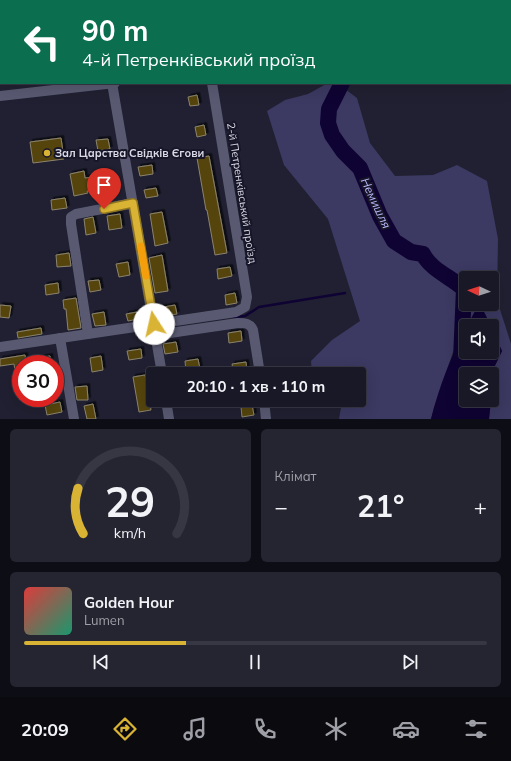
<!DOCTYPE html>
<html lang="uk">
<head>
<meta charset="utf-8">
<style>
  :root { --surface:#181826; --page:#252532; --text:#f1f3f6; --muted:#9fa0a7; --line:#363743; --accent:#d9b334 }
  body { margin:0; font-family:Mulish,sans-serif; background:var(--page); color:var(--text); height:100vh; display:flex; flex-direction:column; font-size:15px; white-space:nowrap }
  * { box-sizing:border-box; margin:0 }
  p { font-size:13px; color:var(--muted) }
  .icon { flex:none; width:22px; height:22px; fill:none; stroke:currentColor; stroke-width:2; stroke-linecap:round; stroke-linejoin:round }
  .map { position:relative; height:419px; overflow:hidden }
  .panel { display:flex; flex-direction:column; gap:10px; padding:10px; background:#0d0d15; flex:1 }
  .panel>* { flex:none }
  .banner { position:absolute; left:0px; top:0px; width:511px; height:84px; box-shadow:0 4px 16px #0002,0 0 0 1px var(--line); background:#0b6e4f; color:#fff; overflow:hidden }
  .needle { width:26px; rotate:274deg }
  .buttons { position:absolute; left:459px; top:271px; display:grid; gap:8px }
  .buttons a { display:grid; place-items:center; width:40px; height:40px; border-radius:4px; background:var(--surface); box-shadow:0 4px 16px #0002,0 0 0 1px var(--line); font-size:20px }
  .speed { position:absolute; left:12px; top:355px; display:flex; gap:8px; font-size:20px; font-weight:700; text-align:center }
  .speed>* { display:grid; place-content:center; width:52px; height:52px; border-radius:50%; background:var(--surface); box-shadow:0 4px 16px #0002,0 0 0 1px var(--line); line-height:1 }
  .speed .limit { border:6px solid #d22; background:#fff; color:#111 }
  .pin { position:absolute; display:grid; place-items:center; width:34px; height:34px; color:#fff; margin:-41px -17px; border-radius:50% 50% 50% 0; rotate:-45deg; box-shadow:0 0 4px #0007 }
  .pin .icon { rotate:45deg }
  .me { position:absolute; width:44px; margin:-22px; rotate:350deg; stroke-linejoin:round; filter:drop-shadow(0 0 3px #0008) }
  .turn { display:flex; align-items:center; gap:14px; height:84px; padding:0 16px; font-size:18px }
  .turn .icon { width:52px; height:52px; stroke-width:2.5 }
  .turn b { display:block; font-size:28px; line-height:34px }
  .big { font-size:30px; font-weight:700; line-height:1.1 }
  .panel .widget { flex:1; display:flex; flex-direction:column; justify-content:center; gap:6px; min-width:0; padding:0 14px; border-radius:6px; background:var(--page) }
  .panel .dial { align-items:center; gap:0 }
  .dial svg { height:104px; overflow:visible; fill:none; stroke:var(--line); stroke-width:7; stroke-linecap:round; text-anchor:middle }
  .dial text { fill:var(--text); stroke:none }
  .song { display:flex; align-items:center; gap:12px }
  .cover { width:48px; height:48px; border-radius:6px; background:linear-gradient(135deg,hsl(0 70% 55%),hsl(160 70% 35%)) }
  .played { height:4px; border-radius:2px; background:linear-gradient(90deg,var(--accent) 35%,var(--line) 35%) }
  .keys { display:flex; justify-content:space-around; direction:ltr }
  .heat { display:flex; justify-content:space-between; align-items:center; font-size:22px; direction:ltr }
  .panel .tiles { flex:1; display:grid; gap:10px; grid-template-columns:1fr 1fr }
  .widget:last-child { grid-column:span 2 }
  .trip { position:absolute; left:146px; top:367px; width:220px; height:40px; border-radius:4px; background:var(--surface); box-shadow:0 4px 16px #0002,0 0 0 1px var(--line); font-weight:700; line-height:40px; text-align:center }
  .tab-bar { display:flex; height:64px; justify-content:space-around; align-items:center; background:#0a0a0f; color:var(--muted) }
  .tab-bar .icon { width:28px; height:28px }
  .tab-bar .active { color:var(--accent) }
  .tab-bar b { font-size:18px; color:var(--text) }
  .map>svg:first-child { display:block }
  .green { fill:#3c3962 }
  .water { fill:#0f0333 }
  .lines { fill:none; stroke-linecap:round; stroke-linejoin:round }
  .stream { stroke:#0f0333; stroke-width:2.5 }
  .river { stroke:#0f0333; stroke-width:16 }
  .building { fill:#554511; stroke:#8b836c; filter:url(#shadow) }
  .minor { stroke:#595972; stroke-width:10 }
  .tertiary { stroke:#595972; stroke-width:10 }
  .route-casing { stroke:#8d7422; stroke-width:10 }
  .route { stroke:#d9b334; stroke-width:7 }
  .slow { stroke:#f59e0b; stroke-width:7 }
  .poi-dot { fill:#d9b334; stroke:#171628; stroke-width:1.5 }
  .labels { text-anchor:middle; dominant-baseline:central; stroke-width:4; stroke-linejoin:round; paint-order:stroke }
  .poi-label { font-size:11px; font-weight:bold; fill:#dadae7; stroke:#171628; text-anchor:start }
  .street-label { font-size:11px; fill:#dadae7; stroke:#171628 }
  .water-label { font-size:12px; font-style:italic; fill:#bab8fc; stroke:#171628 }
</style>
</head>
<body>
<div class="map">
<svg width="511" height="419" viewBox="0 0 511 419">
  <defs>
    <filter id="shadow"><feDropShadow dx="2.5" dy="-2.5" stdDeviation="0" flood-color="#0009"/></filter>
  </defs>
  <rect width="100%" height="100%" fill="#202032"/>
  <path class="green" d="M328,83H337L357,98L370,143L395,176L433,175L457,165L487,181L498,239L497,300L511,344V419H489L491,400H492L491,374L502,351L492,329V326H491L480,304H492V278H466V304H479L453,352L434,408L431,419H339L342,402L337,400H359V374H312L311,361L332,340L360,321L328,219L284,165L267,111L285,100L308,94Z"/>
  <g class="water">
    <path d="M479,304H480L491,326H467Z"/>
    <path d="M466,328V352H492V329L502,351L491,374H466V400H491L489,419H431C439,387 451,356 466,328Z"/>
  </g>
  <g class="lines">
    <path class="stream" d="M234,317L245,316L259,307L345,293"/>
    <path class="river" d="M342,83L329,109L328,123L332,135L343,151L360,168L380,216L394,241L411,252L423,254C431,270 451,277 464,289L461,359"/>
  </g>
  <g class="building">
    <path d="M197,95L199,105L190,106L188,97Z"/>
    <path d="M204,125L206,135L197,137L195,127Z"/>
    <path d="M61,138L64,159L33,163L30,142Z"/>
    <path d="M108,139L110,149L98,151L96,140Z"/>
    <path d="M209,156L227,253L215,255L207,210H206L197,158Z"/>
    <path d="M152,165L153,174L140,176L138,167Z"/>
    <path d="M84,171L85,178L102,176L104,189L87,191L88,193L74,196L70,174Z"/>
    <path d="M156,188L158,196L146,198L144,190Z"/>
    <path d="M65,198L67,208L52,210L51,200Z"/>
    <path d="M162,212L168,243L155,246L150,214Z"/>
    <path d="M120,214L122,228L109,230L107,216Z"/>
    <path d="M93,217L96,233L86,235L84,219Z"/>
    <path d="M69,253L71,266L57,267L56,255Z"/>
    <path d="M162,255L168,291L155,293L149,258Z"/>
    <path d="M128,262L130,275L119,277L116,264Z"/>
    <path d="M230,267L232,276L218,279L217,269Z"/>
    <path d="M99,280L101,290L90,292L88,281Z"/>
    <path d="M58,283L59,293L46,295L45,285Z"/>
    <path d="M235,293L237,303L226,305L225,295Z"/>
    <path d="M76,298L81,328L68,330L66,309H64L63,300Z"/>
    <path d="M0,305L11,306L9,318L0,317Z"/>
    <path d="M175,305L177,314L160,317L158,308Z"/>
    <path d="M104,312L106,325L95,326L92,314Z"/>
    <path d="M137,312L138,319L128,321L126,314Z"/>
    <path d="M41,328L42,334L18,338L17,332Z"/>
    <path d="M241,331L242,341L229,343L228,333Z"/>
    <path d="M176,342L178,352L165,354L163,344Z"/>
    <path d="M141,349L142,358L129,360L127,351Z"/>
    <path d="M25,355L26,364H21V370L15,371L14,364L0,366V359Z"/>
    <path d="M50,356L51,364H27V360Z"/>
    <path d="M101,356L103,370L92,372L90,358Z"/>
    <path d="M198,359L200,369L186,372L185,361Z"/>
    <path d="M246,362L247,372L234,374L232,364Z"/>
    <path d="M145,375L151,410L139,412L133,377Z"/>
    <path d="M87,386L88,400H77L75,387Z"/>
    <path d="M60,402L62,412L47,415L45,405Z"/>
    <path d="M93,404L96,419H87L84,406Z"/>
    <path d="M252,405L254,415L242,417L241,407Z"/>
  </g>
  <g class="lines">
    <g class="minor">
      <path d="M100,0L101,1"/>
      <path d="M471,1L476,0"/>
      <path d="M112,83L162,374"/>
      <path d="M88,334L71,224V217L76,214L133,203"/>
      <path d="M156,335L238,323C245,323 250,323 253,330L260,374"/>
      <path d="M60,338L74,419"/>
      <path d="M0,347L236,312L245,307L247,297L212,83"/>
      <path d="M166,400L169,419"/>
      <path d="M264,400L266,419"/>
    </g>
    <g class="tertiary">
      <path d="M510,61L511,62"/>
      <path d="M0,96L115,83"/>
    </g>
  </g>
  <g class="lines">
    <g class="route-casing">
      <path id="route" d="M104,209L133,203L154,324"/>
    </g>
    <use href="#route" class="route"/>
    <path class="slow" d="M141,246L146,276"/>
  </g>
  <circle class="poi-dot" cx="47" cy="153" r="4"/>
  <g class="labels">
    <g class="poi-label">
      <text x="55" y="153">Зал Царства Свідків Єгови</text>
    </g>
    <g class="street-label">
      <text transform="translate(242 193) rotate(81)">2-й Петренківський проїзд</text>
    </g>
    <g class="water-label">
      <text transform="translate(376 203) rotate(65)">Немишля</text>
    </g>
  </g>
</svg>
<div class="buttons">
<a><svg class="needle" viewBox="-14 -14 28 28"><path d="M0-13l5 13h-10z" fill="#e53935"/><path d="M0 13l5-13h-10z" fill="#9fa0a7"/></svg></a>
<a><svg class="icon" aria-label="sound" viewBox="0 0 24 24"><path d="M4 9h4l5-4v14l-5-4H4zM17 9q2 3 0 6"/></svg></a>
<a><svg class="icon" aria-label="layers" viewBox="0 0 24 24"><path d="M12 4l9 5-9 5-9-5zM3 14l9 5 9-5"/></svg></a>
</div>
<div class="speed"><div class="limit">30</div></div>
<div class="pin" style="left:104px;top:209px;background:#d93025"><svg class="icon" aria-label="arrive" viewBox="0 0 24 24"><path d="M6 21V4h12l-3 4 3 4H6"/></svg></div>
<svg class="me" style="left:154px;top:324px" viewBox="-20 -20 40 40"><circle r="19" fill="#fff"/><path d="M0-13L10 11 0 6-10 11z" fill="#d9b334"/></svg>
<div class="trip">20:10 · 1 хв · 110 m</div>
<div class="banner">
<div class="turn"><svg class="icon" aria-label="left" viewBox="0 0 24 24"><path d="M17 20v-9H6M10 6l-5 5 5 5"/></svg><div><b>90 m</b>4-й Петренківський проїзд</div></div>
</div>
</div>
<section class="panel">
<div class="tiles">
<div class="widget dial"><svg viewBox="0 0 100 80">
<path d="M14 69A42 42 0 1 1 86 69"/>
<path d="M14 69A42 42 0 0 1 10 34" stroke="#d9b334"/>
<text x="50" y="56" font-size="32" font-weight="700">29</text>
<text x="50" y="72" font-size="11">km/h</text>
</svg></div>
<div class="widget"><p>Клімат</p>
<div class="heat"><a>−</a><b class="big">21°</b><a>+</a></div>
</div>
<div class="widget">
<div class="song"><i class="cover"></i><div><b>Golden Hour</b><p>Lumen</p></div></div>
<div class="played"></div>
<div class="keys"><svg class="icon" aria-label="previous" viewBox="0 0 24 24"><path d="M18 5L8 12l10 7zM5 5v14"/></svg><svg class="icon" aria-label="pause" viewBox="0 0 24 24"><path d="M8 5v14M16 5v14"/></svg><svg class="icon" aria-label="next" viewBox="0 0 24 24"><path d="M6 5l10 7-10 7zM19 5v14"/></svg></div>
</div>
</div>
</section>
<nav class="tab-bar">
<b>20:09</b>
<svg class="icon active" aria-label="directions" viewBox="0 0 24 24"><path d="M12 3l9 9-9 9-9-9zM9 14v-3h6M13 9l2 2-2 2"/></svg>
<svg class="icon" aria-label="music" viewBox="0 0 24 24"><path d="M9 18V5l10-2v13"/><circle cx="6" cy="18" r="3"/><circle cx="16" cy="16" r="3"/></svg>
<svg class="icon" aria-label="phone" viewBox="0 0 24 24"><path d="M5 4h4l2 5-3 2q2 4 5 5l2-3 5 2v4C11 20 4 13 5 4z"/></svg>
<svg class="icon" aria-label="climate" viewBox="0 0 24 24"><path d="M12 3v18M4 7l16 10M4 17L20 7"/></svg>
<svg class="icon" aria-label="car" viewBox="0 0 24 24"><path d="M5 17H2v-5l4-1 3-4h7l3 4 3 1v5h-3M9 17h6M6 11h13"/><circle cx="7" cy="17" r="2"/><circle cx="17" cy="17" r="2"/></svg>
<svg class="icon" aria-label="filters" viewBox="0 0 24 24"><path d="M4 7h16M4 17h16"/><circle cx="9" cy="7" r="2"/><circle cx="15" cy="17" r="2"/></svg>
</nav>
</body>
</html>
